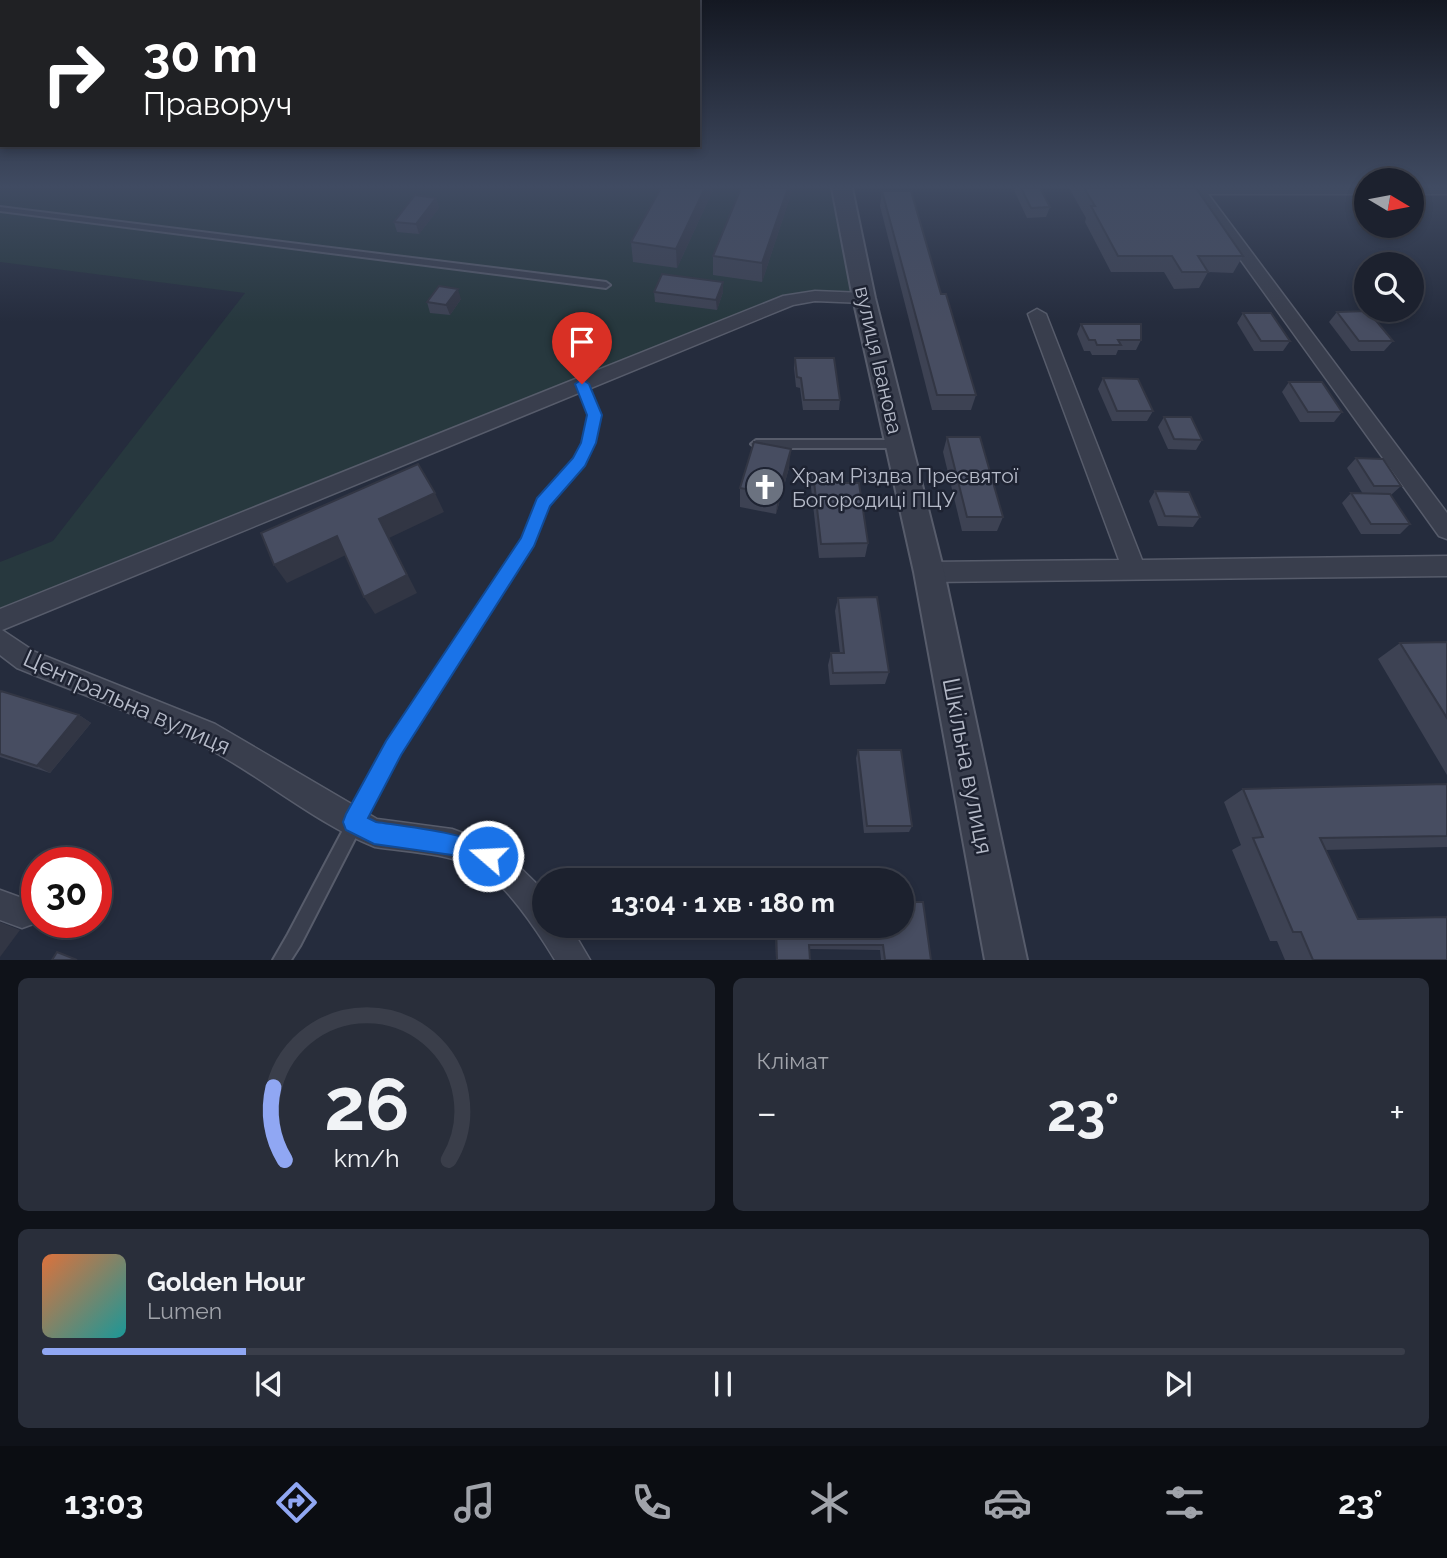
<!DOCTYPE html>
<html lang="uk">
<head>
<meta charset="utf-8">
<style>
  :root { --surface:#1c212e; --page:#292e3a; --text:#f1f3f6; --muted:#a0a3aa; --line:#3a3e4a; --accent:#90a7f3 }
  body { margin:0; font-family:Raleway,sans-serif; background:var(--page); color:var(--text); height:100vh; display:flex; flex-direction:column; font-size:26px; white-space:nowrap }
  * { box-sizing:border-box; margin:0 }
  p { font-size:23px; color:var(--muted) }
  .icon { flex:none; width:38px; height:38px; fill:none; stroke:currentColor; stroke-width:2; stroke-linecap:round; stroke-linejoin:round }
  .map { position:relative; height:960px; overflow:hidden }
  .side { display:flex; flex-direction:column; gap:18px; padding:18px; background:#0f1219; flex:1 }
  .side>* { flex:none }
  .top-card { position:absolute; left:0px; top:0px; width:700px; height:147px; box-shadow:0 4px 10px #0003,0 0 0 2px var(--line); background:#202124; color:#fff; overflow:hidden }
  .needle { width:46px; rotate:100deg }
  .buttons { position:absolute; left:1354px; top:168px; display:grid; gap:14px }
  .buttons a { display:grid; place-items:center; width:70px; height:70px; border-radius:50%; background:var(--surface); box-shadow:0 4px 10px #0003,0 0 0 2px var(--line); font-size:35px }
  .speed { position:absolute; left:21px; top:847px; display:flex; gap:14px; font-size:35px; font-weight:700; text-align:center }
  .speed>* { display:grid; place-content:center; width:91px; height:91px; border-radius:50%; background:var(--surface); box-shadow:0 4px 10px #0003,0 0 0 2px var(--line); line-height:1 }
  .speed .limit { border:10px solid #d22; background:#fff; color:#111 }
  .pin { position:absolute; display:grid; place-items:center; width:60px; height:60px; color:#fff; margin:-72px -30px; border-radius:50% 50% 50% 0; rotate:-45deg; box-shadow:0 0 7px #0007 }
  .pin .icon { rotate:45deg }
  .me { position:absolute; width:77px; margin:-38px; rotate:289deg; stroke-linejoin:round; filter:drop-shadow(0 0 5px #0008) }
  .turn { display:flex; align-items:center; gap:24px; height:147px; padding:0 28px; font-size:32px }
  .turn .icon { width:91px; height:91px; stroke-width:2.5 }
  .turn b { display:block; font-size:49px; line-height:60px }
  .big { font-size:52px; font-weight:700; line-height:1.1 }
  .side .tile { flex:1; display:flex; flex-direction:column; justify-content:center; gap:10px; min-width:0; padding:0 24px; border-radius:10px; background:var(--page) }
  .side .dial { align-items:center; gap:0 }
  .dial svg { height:182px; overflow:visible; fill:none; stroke:var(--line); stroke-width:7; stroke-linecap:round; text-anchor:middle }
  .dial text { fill:var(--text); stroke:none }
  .song { display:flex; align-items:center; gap:21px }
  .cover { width:84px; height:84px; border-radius:10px; background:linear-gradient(135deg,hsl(20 70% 55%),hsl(180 70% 35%)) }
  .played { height:7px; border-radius:4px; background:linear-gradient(90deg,var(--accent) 15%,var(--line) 15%) }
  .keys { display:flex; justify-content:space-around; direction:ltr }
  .heat { display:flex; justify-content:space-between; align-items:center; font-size:38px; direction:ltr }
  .side .tiles { flex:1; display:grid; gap:18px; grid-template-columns:1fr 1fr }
  .tile:last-child { grid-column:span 2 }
  .trip { position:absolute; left:532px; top:868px; width:382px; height:70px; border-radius:35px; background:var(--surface); box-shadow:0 4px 10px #0003,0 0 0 2px var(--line); font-weight:700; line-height:70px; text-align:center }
  .dock { display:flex; height:112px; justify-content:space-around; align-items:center; background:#0b0d12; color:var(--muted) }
  .dock .icon { width:49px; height:49px }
  .dock .selected { color:var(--accent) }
  .dock b { font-size:32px; color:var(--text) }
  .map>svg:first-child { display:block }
  .green { fill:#27383e }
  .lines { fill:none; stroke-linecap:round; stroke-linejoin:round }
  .service-casing { stroke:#575c6b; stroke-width:4 }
  .minor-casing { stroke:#575c6b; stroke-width:3 }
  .tertiary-casing { stroke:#575c6b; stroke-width:4 }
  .service { fill:#393e4d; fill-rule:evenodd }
  .minor { fill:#393e4d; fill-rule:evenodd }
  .tertiary { fill:#393e4d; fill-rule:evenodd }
  .wall { fill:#3d4253 }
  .shaded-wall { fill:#323644 }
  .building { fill:#474d61; stroke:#323644; stroke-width:2 }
  .route { fill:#1a73e8; stroke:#114b97; stroke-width:2 }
  .labels { text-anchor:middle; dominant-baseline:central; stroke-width:5; stroke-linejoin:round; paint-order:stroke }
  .street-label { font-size:21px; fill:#b5bac8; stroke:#1e2332 }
  .poi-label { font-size:21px; fill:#b5bac8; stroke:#1e2332; text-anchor:start }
  .near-street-label { font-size:24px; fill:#b5bac8; stroke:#1e2332 }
</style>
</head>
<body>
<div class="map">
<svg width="1447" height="960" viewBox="0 0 1447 960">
  <rect width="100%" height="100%" fill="#252c3d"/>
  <path class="green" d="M0,188H842L864,298L815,296L0,620V562L53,541L245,293L0,262Z"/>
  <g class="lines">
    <g class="service-casing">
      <g id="service">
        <path d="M0,207L606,282L610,285L606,288L0,211Z"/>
        <path d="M582,381L587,384L600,415L594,443L583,465L548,505L532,544L399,753L300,946L291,960H273L288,934L389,743L523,539L539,500L575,459L584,443L590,415L577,384Z"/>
        <path d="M756,440H899L904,444L899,448H756L751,444Z"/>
      </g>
    </g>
    <g class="minor-casing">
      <g id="minor">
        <path d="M1189,188H1367V194H1208L1447,513V539L1439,536Z"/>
        <rect x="1412" y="188" width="35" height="6"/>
        <path d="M815,291L864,293L872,298L864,303L815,301L793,305L2,630L35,652L215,724L377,819L452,829L498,846L544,891V926H570L590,960H555C540,935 503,878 476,867C445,853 408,852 375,847C310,821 258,772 195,742C138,714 76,692 17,668L0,655V609L783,296Z"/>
        <path d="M1037,309L1046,314L1142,560L1447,556V576L929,582L921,579L917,572L921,565L929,562L1119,560L1028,314Z"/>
        <path d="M0,890L33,902L37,914L33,924L22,928L0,920Z"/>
      </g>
    </g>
    <g class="tertiary-casing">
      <path id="tertiary" d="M832,188H852L875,298L944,572L1027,960H985L914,572L853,298Z"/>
    </g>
    <use href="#service" class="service"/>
    <use href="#minor" class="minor"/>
    <use href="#tertiary" class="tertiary"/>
  </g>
  <g class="wall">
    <path d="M714,188L677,268L633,262L631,242Z"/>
    <path d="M793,188L762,282L713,275V256Z"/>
    <path d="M1013,188H1040L1050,207L1046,217L1027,218Z"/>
    <path d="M1069,188H1196L1243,256L1233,273L1208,272L1199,288L1174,289L1164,272H1111L1085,222L1086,218Z"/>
    <path d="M882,191L976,395L971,410H932L880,206Z"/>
    <path d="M436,198L439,208L419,234L397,232L394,222Z"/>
    <path d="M654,292H723L717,310L655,302Z"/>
    <path d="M461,299L450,315L430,313L427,302Z"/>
    <path d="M1337,312L1393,341L1384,351H1351L1329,322Z"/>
    <path d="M1243,313L1290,341L1283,351H1254L1237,323Z"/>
    <path d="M1081,324L1141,340L1136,350H1118L1116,355H1092L1090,351H1084L1077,334Z"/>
    <path d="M795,358L840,400L839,410H803L800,388L796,387L794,368Z"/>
    <path d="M1103,378L1153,411L1147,421H1112L1098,389Z"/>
    <path d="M1289,382L1342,412L1334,422H1300L1282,392Z"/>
    <path d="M1164,417L1202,440L1196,450L1168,449L1158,427Z"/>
    <path d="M947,437L1003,517L997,531H962L943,452Z"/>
    <path d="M1356,458L1401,486L1391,495L1410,524L1400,534H1361L1342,503L1351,493L1363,494L1347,468Z"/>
    <path d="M789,468L776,514L740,507V488Z"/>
    <path d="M813,472L837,483L868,543L865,557L819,558L811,487Z"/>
    <path d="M1155,491L1200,517L1193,527L1158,526L1149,501Z"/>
    <path d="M838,598L889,672L885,684L830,685L828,665L831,653H840L835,611Z"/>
    <path d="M1447,642V775L1378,659L1400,643Z"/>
    <path d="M0,693L79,715L91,723L50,773L0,757Z"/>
    <path d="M858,750L912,826L909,832L864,833L856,758Z"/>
    <path d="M1447,784V847L1325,850L1358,919L1447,960H1285L1277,941H1270L1232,850L1241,845L1224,802L1243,789Z"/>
    <path d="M775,926H901L931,960H881L880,950L809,949L810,960H776Z"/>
  </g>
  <g class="shaded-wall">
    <path d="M705,188H714L677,268L676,249Z"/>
    <path d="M788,188H793L762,282V263Z"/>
    <path d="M436,198L439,208L419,234L416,224Z"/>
    <path d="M723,282V292L717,310L716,300Z"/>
    <path d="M458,289L461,299L450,315L446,305Z"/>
    <path d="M791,449L789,468L776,514L778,495Z"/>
    <path d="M435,493L444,512L389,538L417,593L375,614L364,597L379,519Z"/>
    <path d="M337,536L348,554L287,583L274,565Z"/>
    <path d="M79,715L91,723L50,773L37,766Z"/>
    <path d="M0,922L20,930L0,957Z"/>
  </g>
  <g class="building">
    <path d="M661,188H705L676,249L631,242Z"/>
    <path d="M741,188H788L762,263L713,256Z"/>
    <path d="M1021,188H1040L1050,207L1031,208Z"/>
    <path d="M1084,188H1196L1243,256H1198L1208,272H1182L1172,256H1118L1091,206H1095Z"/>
    <path d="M882,191H911L941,294H946L976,395H937Z"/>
    <path d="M415,195L436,198L416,224L394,222Z"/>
    <path d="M662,274L723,282L716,300L654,292Z"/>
    <path d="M439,286L458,289L446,305L427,302Z"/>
    <path d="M1368,311L1393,341H1359L1337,312Z"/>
    <path d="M1243,313H1271L1290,341H1261Z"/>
    <path d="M1081,324H1141V340H1118L1121,345H1097L1095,340H1089Z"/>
    <path d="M795,358H834L840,400H804L801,378L797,377Z"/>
    <path d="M1103,378L1138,379L1153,411H1117Z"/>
    <path d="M1289,382H1322L1342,412H1308Z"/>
    <path d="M1164,417H1191L1202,440L1174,439Z"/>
    <path d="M947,437H980L1003,517H967Z"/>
    <path d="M754,442L791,449L778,495L740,488Z"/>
    <path d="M1356,458L1383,459L1401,486H1374Z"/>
    <path d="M418,464L435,493L379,519L407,575L364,597L337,536L274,565L261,533Z"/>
    <path d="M813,472H835L837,483H859L868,543L821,544Z"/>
    <path d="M1155,491L1189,492L1200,517L1165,516Z"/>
    <path d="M1351,493L1390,494L1410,524H1371Z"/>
    <path d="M877,597L889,672L833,673L831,653H844L838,598Z"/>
    <path d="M1447,642V718L1400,643Z"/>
    <path d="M1,691L79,715L37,766L0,754V693Z"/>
    <path d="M858,750H901L912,826H867Z"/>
    <path d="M1447,784V836L1320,838L1358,919L1447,917V960H1313L1301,932H1293L1253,838L1263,837L1243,789Z"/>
    <path d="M901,902H923L931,960H885L883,945H809L810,960H777L776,926H901Z"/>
    <path d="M57,952L77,960H52Z"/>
  </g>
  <linearGradient id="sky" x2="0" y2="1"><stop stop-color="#141822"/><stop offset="0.58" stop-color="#404b62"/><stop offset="1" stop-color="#404b62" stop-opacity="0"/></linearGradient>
  <rect width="1447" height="322" fill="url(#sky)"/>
  <path class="route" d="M582,379L589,384L602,415L596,443L585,466L550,506L534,546L401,755L368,818L376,822C418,828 457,832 496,848L499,856L496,864L488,867L452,855L374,844L346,830L343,822L346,814L386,741L521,538L537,498L573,458L581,443L587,415L575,384Z"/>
  <defs>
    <g id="church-disc" transform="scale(2.0125)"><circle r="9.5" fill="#6b7280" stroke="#1e2332"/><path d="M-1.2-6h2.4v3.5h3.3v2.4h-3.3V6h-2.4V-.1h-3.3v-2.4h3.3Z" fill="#fff"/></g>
  </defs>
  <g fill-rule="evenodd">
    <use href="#church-disc" x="765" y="487"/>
  </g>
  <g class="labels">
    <g class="street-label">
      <text transform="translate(879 360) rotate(77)">вулиця Іванова</text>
    </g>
    <g class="poi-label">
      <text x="792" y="475">Храм Різдва Пресвятої<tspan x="792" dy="24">Богородиці ПЦУ</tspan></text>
    </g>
    <g class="near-street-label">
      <text transform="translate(127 702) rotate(24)">Центральна вулиця</text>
      <text transform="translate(968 766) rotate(79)">Шкільна вулиця</text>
    </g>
  </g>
</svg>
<div class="buttons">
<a><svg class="needle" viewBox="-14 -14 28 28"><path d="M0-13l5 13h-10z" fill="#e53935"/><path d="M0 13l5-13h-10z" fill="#a0a3aa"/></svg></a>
<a><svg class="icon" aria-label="search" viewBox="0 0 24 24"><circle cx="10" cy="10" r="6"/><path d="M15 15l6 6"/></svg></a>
</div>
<div class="speed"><div class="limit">30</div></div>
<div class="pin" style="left:582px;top:384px;background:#d93025"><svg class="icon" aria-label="arrive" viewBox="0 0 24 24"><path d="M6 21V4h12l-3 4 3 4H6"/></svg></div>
<svg class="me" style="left:488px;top:856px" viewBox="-20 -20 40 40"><circle r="17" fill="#1a73e8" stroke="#fff" stroke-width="3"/><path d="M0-11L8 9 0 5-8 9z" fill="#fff"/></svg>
<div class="trip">13:04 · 1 хв · 180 m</div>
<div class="top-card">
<div class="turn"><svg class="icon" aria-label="right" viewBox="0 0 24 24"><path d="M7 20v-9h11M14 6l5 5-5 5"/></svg><div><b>30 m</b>Праворуч</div></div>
</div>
</div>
<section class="side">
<div class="tiles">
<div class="tile dial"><svg viewBox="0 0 100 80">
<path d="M14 69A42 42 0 1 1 86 69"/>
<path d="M14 69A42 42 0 0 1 9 37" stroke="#90a7f3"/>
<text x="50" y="56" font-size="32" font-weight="700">26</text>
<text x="50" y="72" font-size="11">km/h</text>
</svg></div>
<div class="tile"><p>Клімат</p>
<div class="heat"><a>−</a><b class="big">23°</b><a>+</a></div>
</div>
<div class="tile">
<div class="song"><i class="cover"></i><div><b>Golden Hour</b><p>Lumen</p></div></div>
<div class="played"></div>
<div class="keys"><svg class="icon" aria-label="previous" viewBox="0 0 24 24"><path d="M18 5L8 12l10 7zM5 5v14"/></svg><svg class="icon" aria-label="pause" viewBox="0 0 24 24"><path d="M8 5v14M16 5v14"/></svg><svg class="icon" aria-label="next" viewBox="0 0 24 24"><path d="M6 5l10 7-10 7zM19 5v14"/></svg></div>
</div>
</div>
</section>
<nav class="dock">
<b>13:03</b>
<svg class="icon selected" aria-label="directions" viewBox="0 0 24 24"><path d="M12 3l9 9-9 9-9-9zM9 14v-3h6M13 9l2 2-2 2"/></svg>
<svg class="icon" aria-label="music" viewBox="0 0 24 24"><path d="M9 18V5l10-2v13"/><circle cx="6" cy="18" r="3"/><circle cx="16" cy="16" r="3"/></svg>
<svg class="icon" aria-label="phone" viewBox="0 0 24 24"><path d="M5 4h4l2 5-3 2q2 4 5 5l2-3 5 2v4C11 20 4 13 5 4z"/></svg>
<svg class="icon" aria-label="climate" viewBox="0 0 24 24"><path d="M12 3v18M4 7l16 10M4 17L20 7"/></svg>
<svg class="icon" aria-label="car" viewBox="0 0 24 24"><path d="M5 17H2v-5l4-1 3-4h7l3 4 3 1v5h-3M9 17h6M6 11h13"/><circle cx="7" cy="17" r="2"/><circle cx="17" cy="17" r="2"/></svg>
<svg class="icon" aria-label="filters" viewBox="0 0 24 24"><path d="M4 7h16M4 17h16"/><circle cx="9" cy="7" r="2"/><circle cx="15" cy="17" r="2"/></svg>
<b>23°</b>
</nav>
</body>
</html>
